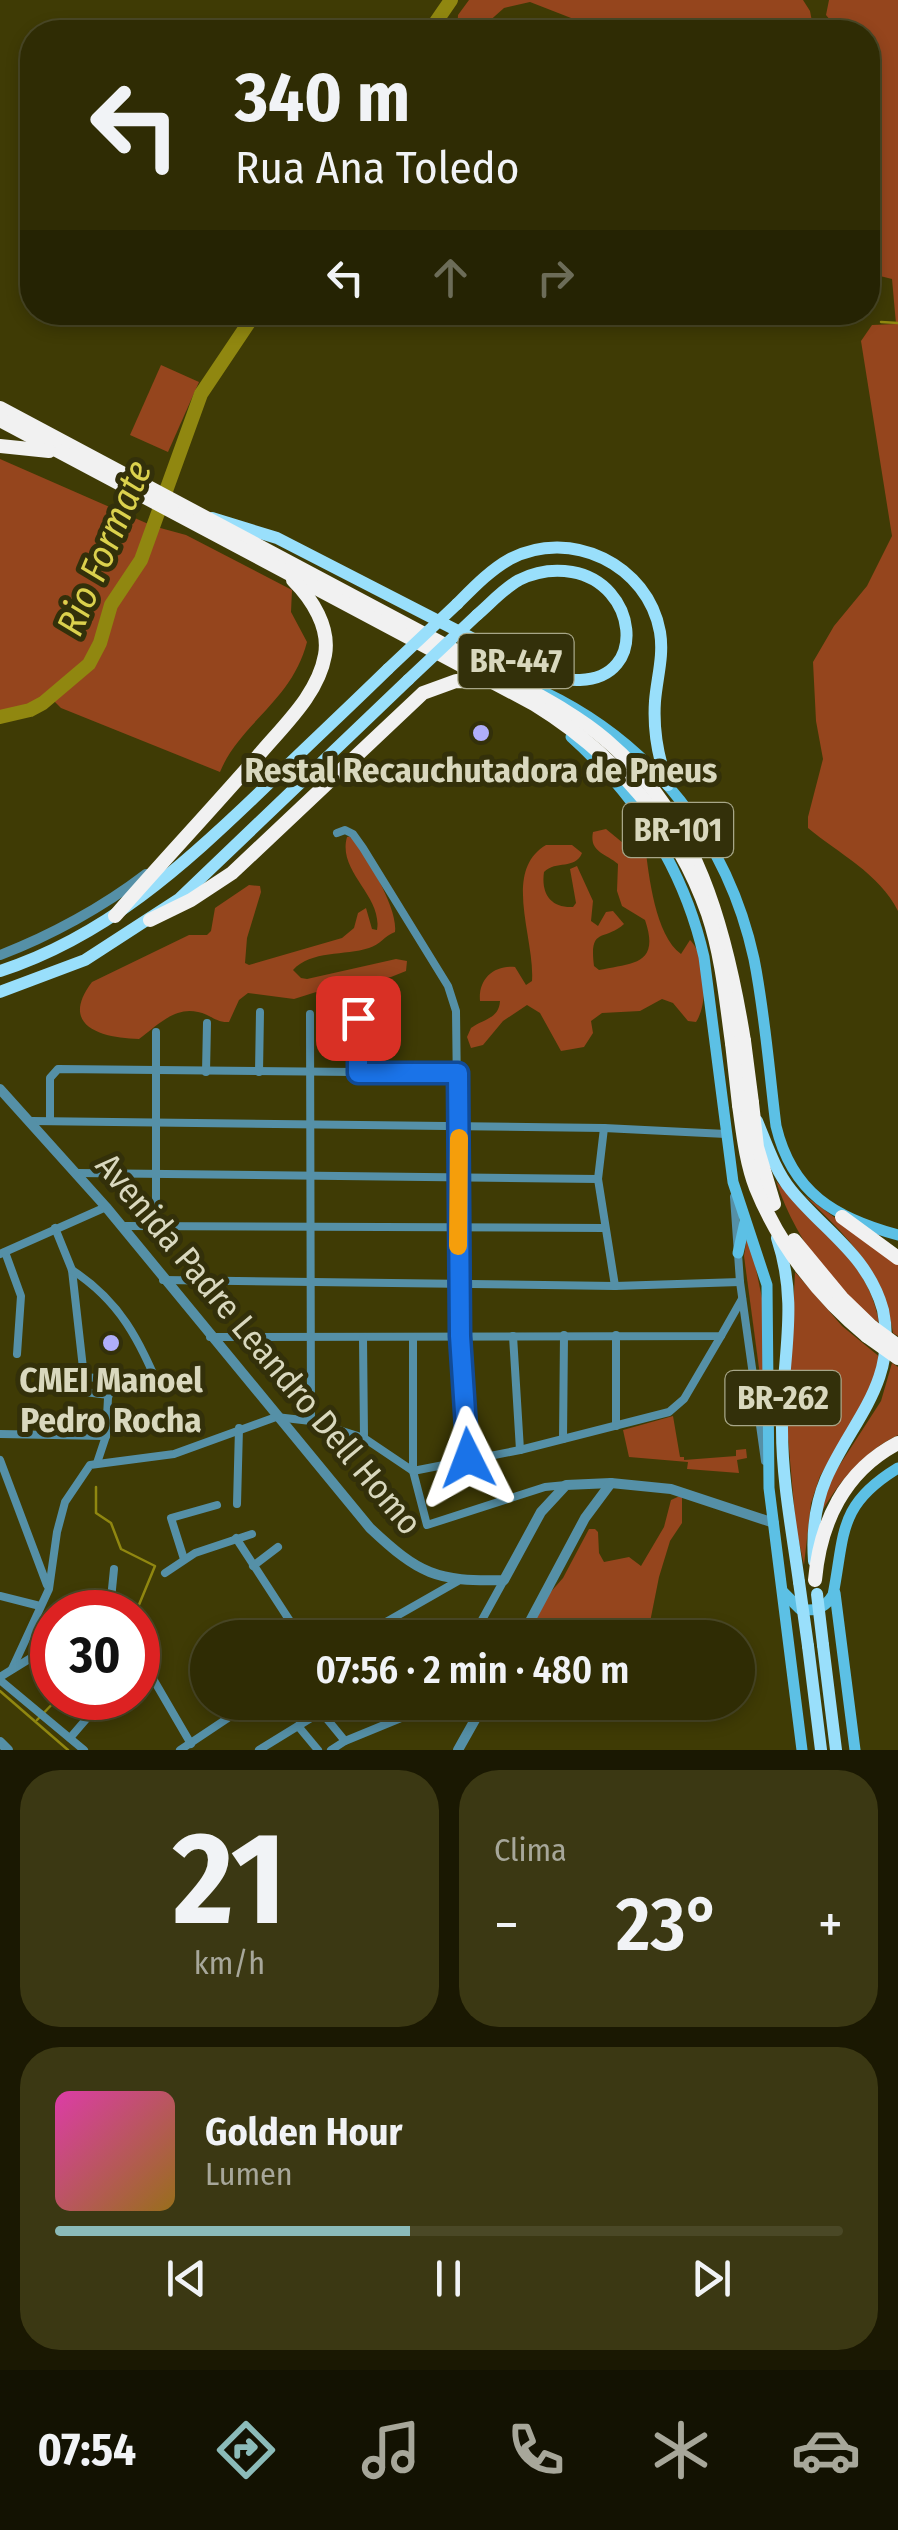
<!DOCTYPE html>
<html lang="pt">
<head>
<meta charset="utf-8">
<style>
  :root { --surface:#2f2c04; --page:#3b3813; --text:#f1f3f6; --muted:#a7a79a; --line:#4a4826; --accent:#8bbbb9 }
  body { margin:0; font-family:"Fira Sans Condensed",sans-serif; background:var(--page); color:var(--text); height:100vh; display:flex; flex-direction:column; font-size:38px; white-space:nowrap }
  * { box-sizing:border-box; margin:0 }
  p { font-size:32px; color:var(--muted) }
  .icon { flex:none; width:55px; height:55px; fill:none; stroke:currentColor; stroke-width:2; stroke-linecap:round; stroke-linejoin:round }
  .map { position:relative; height:1750px; overflow:hidden }
  .sheet { display:flex; flex-direction:column; gap:20px; padding:20px; background:#1a1802; flex:1 }
  .sheet>* { flex:none }
  .banner { position:absolute; left:20px; top:20px; width:860px; height:305px; border-radius:40px; box-shadow:0 5px 15px #0003,0 0 0 2px var(--line); background:#2f2c04; color:var(--text); overflow:hidden }
  .speed { position:absolute; left:30px; top:1590px; display:flex; gap:20px; font-size:50px; font-weight:700; text-align:center }
  .speed>* { display:grid; place-content:center; width:130px; height:130px; border-radius:50%; background:var(--surface); box-shadow:0 5px 15px #0003,0 0 0 2px var(--line); line-height:1 }
  .speed .limit { border:15px solid #d22; background:#fff; color:#111 }
  .pin { position:absolute; display:grid; place-items:center; width:85px; height:85px; color:#fff; margin:-42px; border-radius:20px; box-shadow:0 5px 15px #0006 }
  .me { position:absolute; width:110px; margin:-55px; rotate:357deg; stroke-linejoin:round; filter:drop-shadow(0 0 8px #0008) }
  .turn { display:flex; align-items:center; gap:35px; height:210px; padding:0 50px; font-size:45px }
  .turn .icon { width:130px; height:130px; stroke-width:2.5 }
  .turn b { display:block; font-size:70px; line-height:85px }
  .lanes { display:flex; align-items:center; height:95px; padding:0 50px; background:#0003; justify-content:center; gap:50px; direction:ltr }
  .lanes .off { opacity:.35 }
  .big { font-size:75px; font-weight:600; line-height:1.1 }
  .sheet .tile { flex:1; display:flex; flex-direction:column; justify-content:center; gap:15px; min-width:0; padding:0 35px; border-radius:40px; background:var(--page) }
  .sheet .dial { align-items:center; gap:0 }
  .dial b { font-size:130px; line-height:1 }
  .song { display:flex; align-items:center; gap:30px }
  .cover { width:120px; height:120px; border-radius:15px; background:linear-gradient(135deg,hsl(320 70% 55%),hsl(40 70% 35%)) }
  .played { height:10px; border-radius:5px; background:linear-gradient(90deg,var(--accent) 45%,var(--line) 45%) }
  .keys { display:flex; justify-content:space-around; direction:ltr }
  .heat { display:flex; justify-content:space-between; align-items:center; font-size:55px; direction:ltr }
  .sheet .tiles { flex:1; display:grid; gap:20px; grid-template-columns:1fr 1fr }
  .tile:last-child { grid-column:span 2 }
  .trip { position:absolute; left:190px; top:1620px; width:565px; height:100px; border-radius:50px; background:var(--surface); box-shadow:0 5px 15px #0003,0 0 0 2px var(--line); font-weight:600; line-height:100px; text-align:center }
  .tabs { display:flex; height:160px; justify-content:space-around; align-items:center; background:#131202; color:var(--muted) }
  .tabs .icon { width:70px; height:70px }
  .tabs .on { color:var(--accent) }
  .tabs b { font-size:45px; color:var(--text) }
  .map>svg:first-child { display:block }
  .green { fill:#95451d }
  .lines { fill:none; stroke-linecap:round; stroke-linejoin:round }
  .stream { stroke:#908710; stroke-width:2.5 }
  .river { stroke:#908710; stroke-width:14 }
  .minor { stroke:#5590a7; stroke-width:8 }
  .tertiary { stroke:#5590a7; stroke-width:10 }
  .secondary { stroke:#5cc0e5; stroke-width:11 }
  .primary { stroke:#99dffb; stroke-width:12 }
  .motorway { stroke:#f1f1f1; stroke-width:14 }
  .primary-bridge { stroke:#99dffb; stroke-width:12 }
  .motorway-bridge { stroke:#f1f1f1; stroke-width:14 }
  .route-casing { stroke:#114b97; stroke-width:25 }
  .route { stroke:#1a73e8; stroke-width:18 }
  .slow { stroke:#f59e0b; stroke-width:18 }
  .poi-dot { fill:#b0aefa; stroke:#33300a; stroke-width:4 }
  .labels { text-anchor:middle; dominant-baseline:central; stroke-width:10; stroke-linejoin:round; paint-order:stroke }
  .shield { fill:#33300a; stroke:#a7a688; stroke-width:2.5 }
  .shield-label { font-size:32px; font-weight:bold; fill:#d9d8be }
  .poi-label { font-size:35px; font-weight:bold; fill:#d9d8be; stroke:#33300a }
  .street-label { font-size:35px; fill:#d9d8be; stroke:#33300a }
  .water-label { font-size:38px; font-style:italic; fill:#dbd14d; stroke:#33300a }
</style>
</head>
<body>
<div class="map">
<svg width="898" height="1750" viewBox="0 0 898 1750">
  <rect width="100%" height="100%" fill="#3f3b05"/>
  <g class="green">
    <path d="M469,0H803L810,11L814,32H607L530,2L504,8L477,32H457L458,15Z"/>
    <path d="M829,0H898V911C879,873 839,854 808,828V817L823,759L816,721L813,662L834,626L867,586L892,536L861,341L872,325L896,324L892,279L868,273V32H840L826,15Z"/>
    <path d="M161,365L199,382L168,452L130,435Z"/>
    <path d="M0,459L153,526L186,535L292,590L291,612L307,642C292,701 240,723 220,772L61,708L50,697L30,710L0,717Z"/>
    <path d="M606,829L623,843L638,838L645,845C649,876 655,935 681,954L690,940C706,955 709,1003 696,1022L688,1021L673,1003L662,999L640,1011L602,1013L591,1021L593,1033L584,1047L561,1051L540,1013L527,1005L503,1021L483,1045L471,1048L467,1037L471,1028C483,1019 499,1019 500,1001H480C478,979 494,965 515,967L526,985L532,981C535,938 502,871 546,845H572L582,853C575,870 556,860 544,872C541,893 550,908 573,907L576,903L570,869L577,866L593,901L591,921L598,926L606,912L613,911L624,924C604,942 589,926 594,966L599,970C630,963 661,966 645,920L622,906L617,891L618,864C605,853 589,852 593,832Z"/>
    <path d="M352,836C366,857 398,907 395,932C384,936 380,945 369,948C345,956 311,950 293,970L301,978L307,979L396,959L407,961L406,971L391,977L348,982L294,999L248,993L239,1000L229,1022C216,1023 210,1014 198,1012C174,1006 156,1027 139,1039C103,1038 58,1027 92,982L189,935H207L211,931L215,908L249,885L260,886L261,892L247,938L245,963L249,965L342,938L354,928L358,913L366,908L372,929L377,930C383,896 337,872 347,837Z"/>
    <path d="M776,1181C815,1226 869,1260 879,1323C832,1289 794,1236 776,1181Z"/>
    <path d="M804,1195L898,1264V1336L893,1333C884,1272 847,1236 804,1195Z"/>
    <path d="M748,1230L763,1303L765,1413L744,1256Z"/>
    <path d="M795,1272L842,1326L881,1358L878,1381L820,1476L811,1503L804,1565L796,1528L787,1426Z"/>
    <path d="M892,1363L898,1367V1435C861,1453 838,1483 818,1518L830,1480L881,1401Z"/>
    <path d="M673,1416L680,1457H684V1460L736,1456V1450L746,1449L747,1458L737,1460L739,1473L687,1469L688,1462L629,1457L623,1430Z"/>
    <path d="M682,1495V1523L670,1541L659,1577L647,1637L526,1638L549,1594L563,1578L589,1529H595L598,1532L599,1553L604,1562L629,1557L641,1566L664,1527L671,1500Z"/>
  </g>
  <g class="lines">
    <g class="stream">
      <path d="M881,322L898,323"/>
      <path d="M96,1487V1513L111,1523L121,1549L155,1566L136,1612"/>
      <path d="M0,1691L68,1750"/>
      <path d="M37,1720L58,1698"/>
    </g>
    <g class="river">
      <path d="M429,32L451,0"/>
      <path d="M0,717L30,710L43,703L89,664L100,643L111,605L141,560L201,394L256,312"/>
    </g>
    <g class="minor">
      <path d="M337,833L345,830L353,834L363,848L448,986L456,1011L460,1336L468,1459"/>
      <path d="M310,1014L311,1421"/>
      <path d="M206,1072L207,1023"/>
      <path d="M259,1072L260,1012"/>
      <path d="M358,1073V991"/>
      <path d="M32,1121L604,1128L726,1134"/>
      <path d="M50,1121V1078L58,1069L457,1073"/>
      <path d="M604,1128L598,1179L615,1286"/>
      <path d="M77,1173L598,1179"/>
      <path d="M734,1197L740,1282L765,1461"/>
      <path d="M156,1225V1032"/>
      <path d="M122,1226L604,1228"/>
      <path d="M55,1228L72,1270L84,1377L123,1380L134,1386"/>
      <path d="M5,1252L21,1296L17,1354"/>
      <path d="M0,1254L106,1207"/>
      <path d="M72,1270C121,1302 138,1339 161,1391"/>
      <path d="M163,1280L615,1286L740,1282"/>
      <path d="M513,1336L520,1450"/>
      <path d="M210,1337L721,1336L742,1299"/>
      <path d="M413,1337V1471L427,1525L545,1487L566,1485"/>
      <path d="M363,1338L364,1438"/>
      <path d="M52,1388L109,1395"/>
      <path d="M616,1426V1335"/>
      <path d="M0,1434L106,1436"/>
      <path d="M563,1439L564,1335"/>
      <path d="M0,1460L47,1585"/>
      <path d="M97,1463L106,1436L109,1379"/>
      <path d="M237,1504L239,1428"/>
      <path d="M236,1538L301,1638"/>
      <path d="M184,1559L171,1518L217,1505"/>
      <path d="M253,1566L278,1547"/>
      <path d="M165,1573L195,1553L252,1534"/>
      <path d="M0,1596L40,1606"/>
      <path d="M102,1612L111,1599L114,1569"/>
      <path d="M358,1638L458,1581"/>
      <path d="M472,1638L504,1580"/>
      <path d="M138,1653L191,1744"/>
      <path d="M12,1669L49,1589L57,1532L65,1502L90,1465L174,1454L276,1417L311,1421L364,1438L413,1471L520,1450L669,1412L684,1399L721,1336"/>
      <path d="M0,1677L52,1645"/>
      <path d="M0,1680L84,1750"/>
      <path d="M313,1702L345,1741"/>
      <path d="M298,1726L318,1750"/>
      <path d="M70,1738L88,1717L96,1698"/>
      <path d="M180,1750L252,1702"/>
      <path d="M259,1750L337,1702"/>
      <path d="M331,1750L345,1741L440,1702"/>
    </g>
    <g class="tertiary">
      <path d="M0,955C50,936 103,907 146,874"/>
      <path d="M0,1089L106,1207L370,1528C419,1574 436,1582 504,1580L541,1512L566,1485L611,1483L671,1489L774,1523"/>
      <path d="M521,1638L585,1518L611,1483"/>
      <path d="M0,1742L8,1750"/>
      <path d="M458,1750L485,1702"/>
    </g>
    <g class="secondary">
      <path d="M544,692C653,744 728,840 754,959C765,1014 769,1070 776,1126C792,1193 835,1218 898,1235"/>
      <path d="M571,737C638,797 684,869 704,957L733,1182L767,1285L769,1488L802,1750"/>
      <path d="M738,1253L745,1222"/>
      <path d="M783,1592L800,1609C815,1612 825,1608 833,1595C845,1534 837,1505 898,1468"/>
      <path d="M835,1593L855,1750"/>
    </g>
    <g class="primary">
      <path d="M212,518L277,538L528,667C544,674 563,681 580,680C649,678 637,583 572,572C554,569 535,572 519,580C503,589 491,603 477,615"/>
      <path d="M457,604C473,588 490,570 510,559C571,527 648,565 660,632C664,656 657,677 655,701C653,730 658,758 668,785"/>
      <path d="M0,971C105,937 183,866 261,791C303,750 346,710 388,669"/>
      <path d="M0,992L85,960L179,899L408,680"/>
      <path d="M757,1121C767,1145 775,1170 791,1190C824,1231 868,1255 883,1310C898,1382 852,1420 826,1479C815,1505 812,1533 814,1561"/>
      <path d="M777,1238C800,1307 781,1359 782,1429C782,1480 792,1531 799,1582"/>
      <path d="M823,1645L836,1750"/>
      <path d="M808,1646L821,1750"/>
    </g>
    <g class="motorway">
      <path d="M0,408L516,683C547,700 579,717 606,740C697,817 726,929 744,1041"/>
      <path d="M0,420L534,704C614,753 677,825 708,914C722,956 726,1000 732,1043"/>
      <path d="M0,446L49,451"/>
      <path d="M115,916C162,862 211,810 258,756C283,726 318,695 325,655C330,627 312,599 293,580"/>
      <path d="M150,920L191,900L232,873L423,693L456,681L484,682"/>
      <path d="M752,1103L757,1147L774,1204"/>
      <path d="M739,1105C743,1133 746,1162 756,1188C779,1245 820,1298 867,1336"/>
      <path d="M842,1217L898,1258"/>
      <path d="M794,1240L842,1298L872,1327"/>
      <path d="M815,1580C820,1523 844,1471 898,1443"/>
    </g>
    <g class="primary-bridge">
      <path d="M388,669L457,604"/>
      <path d="M408,680L477,615"/>
      <path d="M799,1582L808,1646"/>
      <path d="M817,1594L823,1645"/>
    </g>
    <g class="motorway-bridge">
      <path d="M744,1041L752,1103"/>
      <path d="M732,1043L739,1105"/>
      <path d="M872,1327L898,1346"/>
      <path d="M867,1336L898,1358"/>
    </g>
  </g>
  <g class="lines">
    <g class="route-casing">
      <path id="route" d="M358,1018V1073H458L460,1336L468,1458"/>
    </g>
    <use href="#route" class="route"/>
    <path class="slow" d="M458,1246L459,1138"/>
  </g>
  <g class="poi-dot">
    <circle cx="481" cy="733" r="10"/>
    <circle cx="111" cy="1343" r="10"/>
  </g>
  <g class="labels">
    <g class="shield">
      <rect x="458.5" y="634" width="115" height="54" rx="8"/>
      <rect x="623" y="803" width="110" height="54" rx="8"/>
      <rect x="725.5" y="1371" width="115" height="54" rx="8"/>
    </g>
    <g class="shield-label">
      <text x="516" y="661">BR-447</text>
      <text x="678" y="830">BR-101</text>
      <text x="783" y="1398">BR-262</text>
    </g>
    <g class="poi-label">
      <text x="481" y="770">Restal Recauchutadora de Pneus</text>
      <text x="111" y="1380">CMEI Manoel<tspan x="111" dy="40">Pedro Rocha</tspan></text>
    </g>
    <g class="street-label">
      <text transform="translate(259 1344) rotate(50)">Avenida Padre Leandro Dell Homo</text>
    </g>
    <g class="water-label">
      <text transform="translate(104 548) rotate(-67)">Rio Formate</text>
    </g>
  </g>
</svg>
<div class="speed"><div class="limit">30</div></div>
<div class="pin" style="left:358px;top:1018px;background:#d93025"><svg class="icon" aria-label="arrive" viewBox="0 0 24 24"><path d="M6 21V4h12l-3 4 3 4H6"/></svg></div>
<svg class="me" style="left:468px;top:1458px" viewBox="-20 -20 40 40"><path d="M0-17L14 15 0 8-14 15z" fill="#1a73e8" stroke="#fff" stroke-width="4"/></svg>
<div class="trip">07:56 · 2 min · 480 m</div>
<div class="banner">
<div class="turn"><svg class="icon" aria-label="left" viewBox="0 0 24 24"><path d="M17 20v-9H6M10 6l-5 5 5 5"/></svg><div><b>340 m</b>Rua Ana Toledo</div></div>
<div class="lanes"><svg class="icon" aria-label="left" viewBox="0 0 24 24"><path d="M17 20v-9H6M10 6l-5 5 5 5"/></svg><svg class="icon off" aria-label="ahead" viewBox="0 0 24 24"><path d="M12 20V5M6 11l6-6 6 6"/></svg><svg class="icon off" aria-label="right" viewBox="0 0 24 24"><path d="M7 20v-9h11M14 6l5 5-5 5"/></svg></div>
</div>
</div>
<section class="sheet">
<div class="tiles">
<div class="tile dial"><b>21</b><p>km/h</p></div>
<div class="tile"><p>Clima</p>
<div class="heat"><a>−</a><b class="big">23°</b><a>+</a></div>
</div>
<div class="tile">
<div class="song"><i class="cover"></i><div><b>Golden Hour</b><p>Lumen</p></div></div>
<div class="played"></div>
<div class="keys"><svg class="icon" aria-label="previous" viewBox="0 0 24 24"><path d="M18 5L8 12l10 7zM5 5v14"/></svg><svg class="icon" aria-label="pause" viewBox="0 0 24 24"><path d="M8 5v14M16 5v14"/></svg><svg class="icon" aria-label="next" viewBox="0 0 24 24"><path d="M6 5l10 7-10 7zM19 5v14"/></svg></div>
</div>
</div>
</section>
<nav class="tabs">
<b>07:54</b>
<svg class="icon on" aria-label="directions" viewBox="0 0 24 24"><path d="M12 3l9 9-9 9-9-9zM9 14v-3h6M13 9l2 2-2 2"/></svg>
<svg class="icon" aria-label="music" viewBox="0 0 24 24"><path d="M9 18V5l10-2v13"/><circle cx="6" cy="18" r="3"/><circle cx="16" cy="16" r="3"/></svg>
<svg class="icon" aria-label="phone" viewBox="0 0 24 24"><path d="M5 4h4l2 5-3 2q2 4 5 5l2-3 5 2v4C11 20 4 13 5 4z"/></svg>
<svg class="icon" aria-label="climate" viewBox="0 0 24 24"><path d="M12 3v18M4 7l16 10M4 17L20 7"/></svg>
<svg class="icon" aria-label="car" viewBox="0 0 24 24"><path d="M5 17H2v-5l4-1 3-4h7l3 4 3 1v5h-3M9 17h6M6 11h13"/><circle cx="7" cy="17" r="2"/><circle cx="17" cy="17" r="2"/></svg>
</nav>
</body>
</html>
